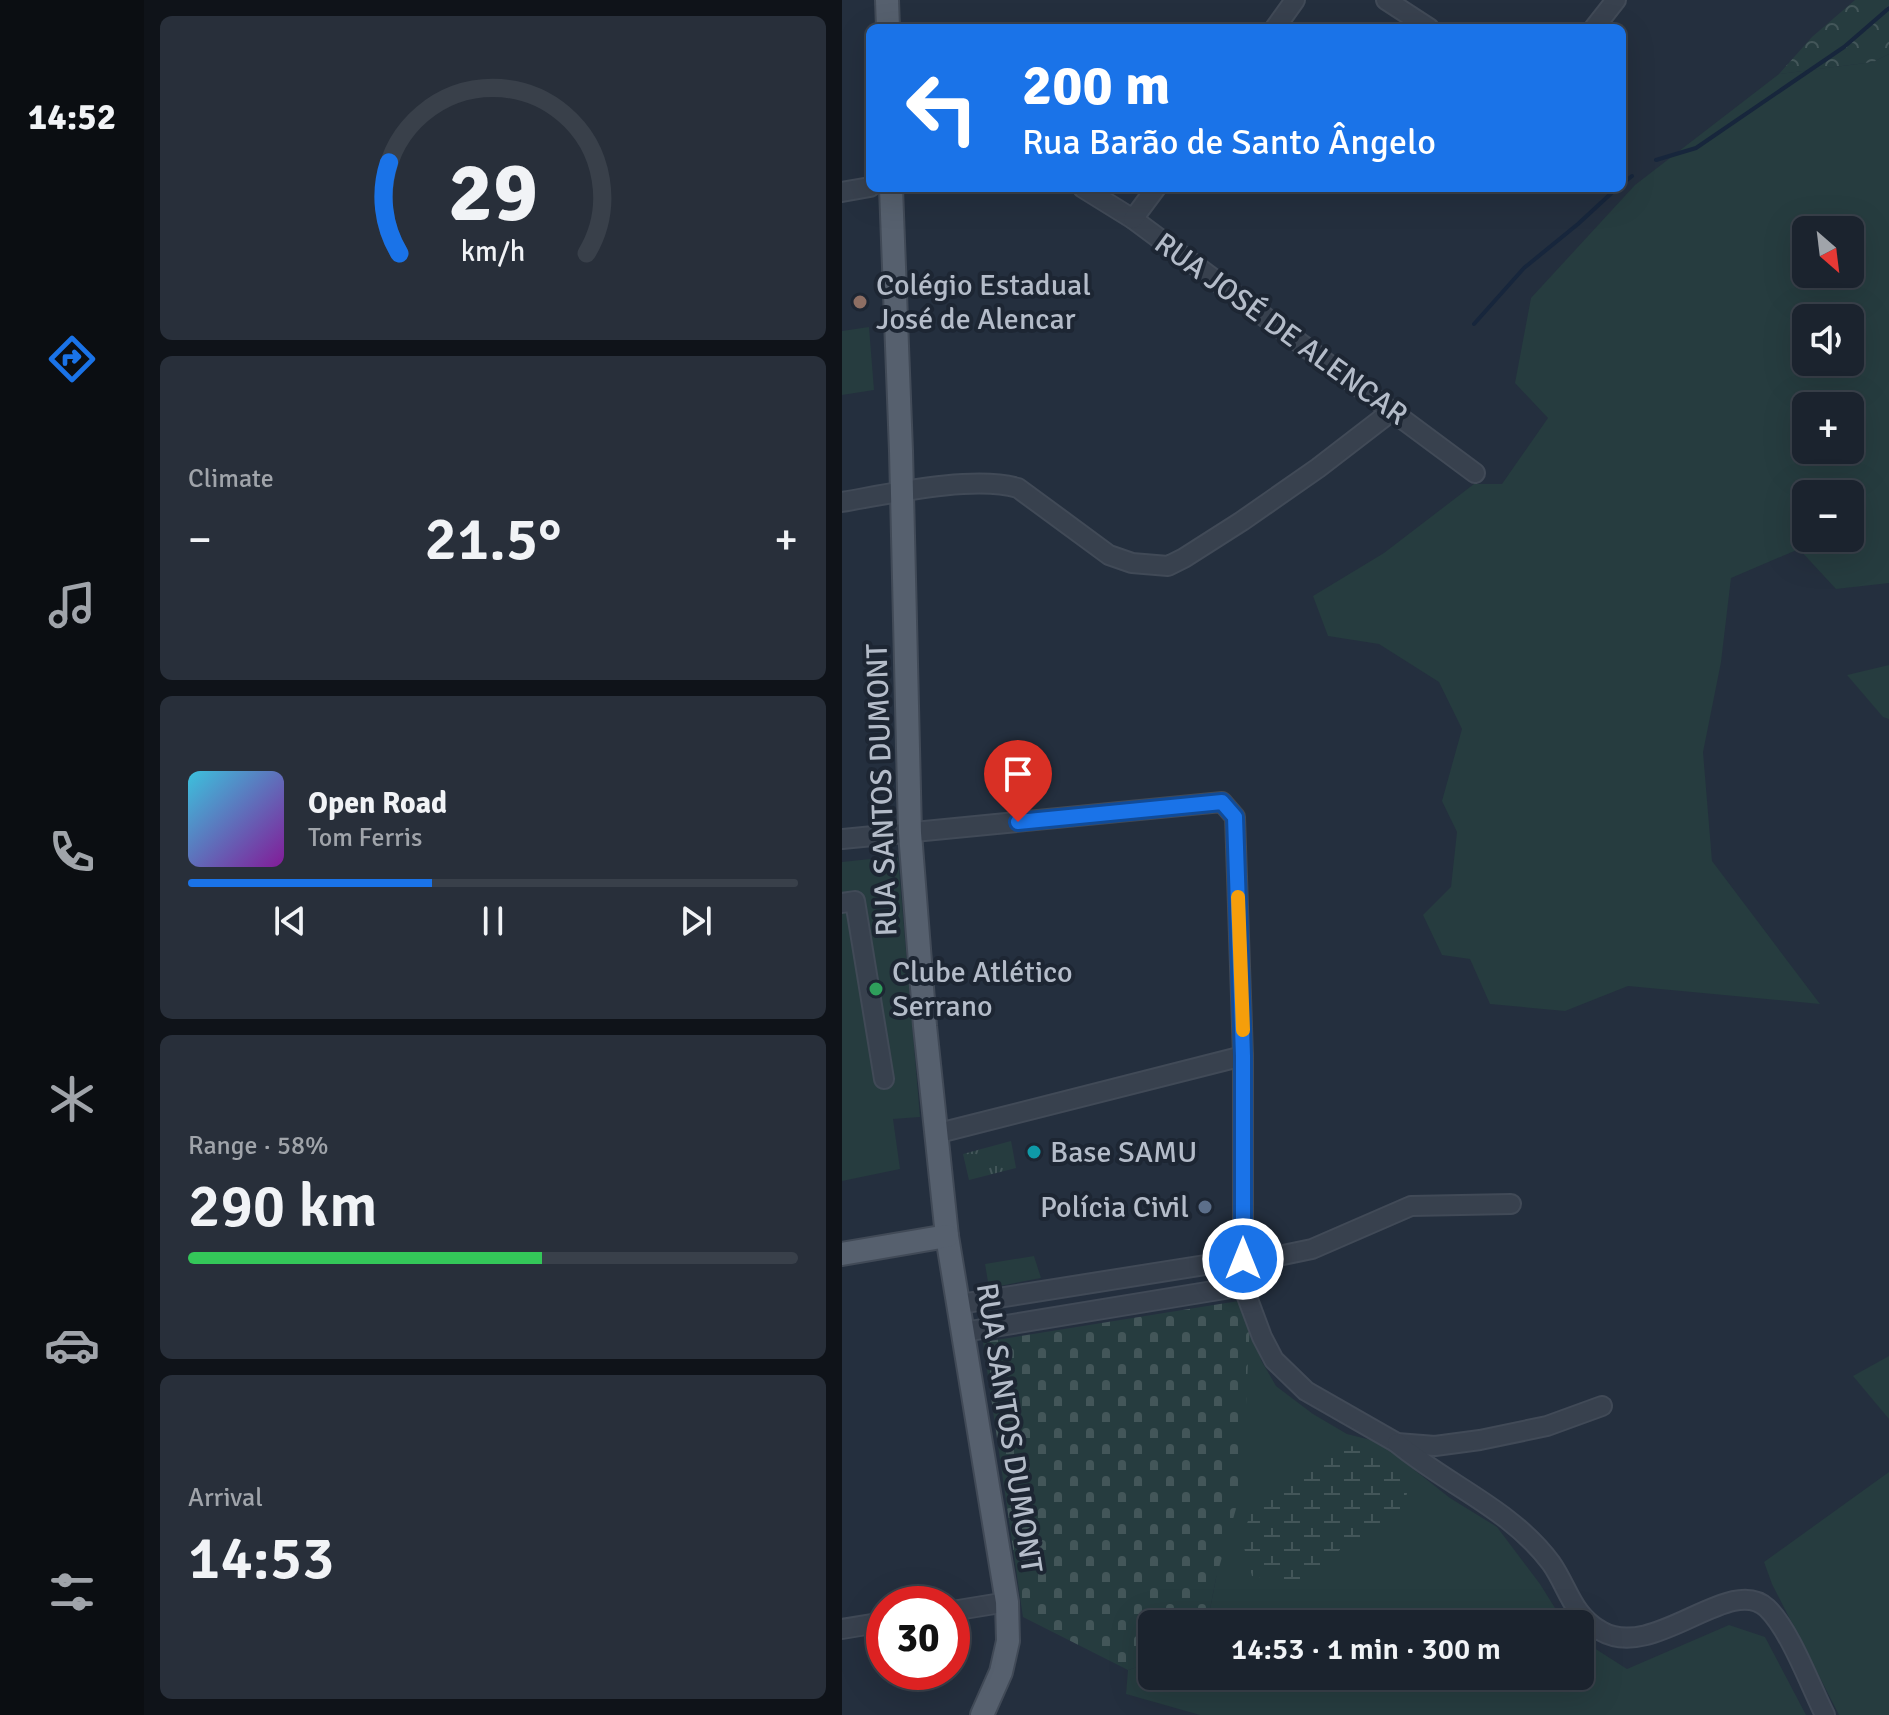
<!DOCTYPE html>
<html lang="en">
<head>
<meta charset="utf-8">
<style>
  :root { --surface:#1b232e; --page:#282f3a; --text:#f1f3f6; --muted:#a0a4aa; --line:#39404a; --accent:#1a73e8 }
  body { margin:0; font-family:Signika,sans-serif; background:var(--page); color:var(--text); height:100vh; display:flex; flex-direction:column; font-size:30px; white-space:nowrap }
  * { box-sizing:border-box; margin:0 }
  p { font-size:26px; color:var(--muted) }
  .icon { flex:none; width:44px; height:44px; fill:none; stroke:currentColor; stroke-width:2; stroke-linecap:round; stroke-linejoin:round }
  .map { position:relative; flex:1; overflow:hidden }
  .sheet { display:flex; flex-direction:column; gap:16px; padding:16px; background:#0f1319; width:698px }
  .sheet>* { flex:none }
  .guide { position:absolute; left:24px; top:24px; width:760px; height:168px; border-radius:12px; box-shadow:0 8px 32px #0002,0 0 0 2px var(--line); background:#1a73e8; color:#fff; overflow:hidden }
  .needle { width:52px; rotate:152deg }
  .buttons { position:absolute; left:950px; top:216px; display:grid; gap:16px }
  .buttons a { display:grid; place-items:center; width:72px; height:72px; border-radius:12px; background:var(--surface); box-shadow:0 8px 32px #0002,0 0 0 2px var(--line); font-size:40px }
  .speed { position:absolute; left:24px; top:1586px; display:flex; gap:16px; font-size:40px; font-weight:700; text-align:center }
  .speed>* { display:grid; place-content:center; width:104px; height:104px; border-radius:50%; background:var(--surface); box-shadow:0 8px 32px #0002,0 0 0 2px var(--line); line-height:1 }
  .speed .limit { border:12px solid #d22; background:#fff; color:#111 }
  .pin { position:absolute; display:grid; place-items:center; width:68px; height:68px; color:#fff; margin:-82px -34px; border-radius:50% 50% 50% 0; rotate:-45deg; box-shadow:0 0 8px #0007 }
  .pin .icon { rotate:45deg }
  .me { position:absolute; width:88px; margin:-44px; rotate:0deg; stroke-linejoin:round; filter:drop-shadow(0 0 6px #0008) }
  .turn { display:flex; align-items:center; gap:28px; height:168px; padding:0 24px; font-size:36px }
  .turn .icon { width:104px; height:104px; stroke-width:2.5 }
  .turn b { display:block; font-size:56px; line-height:68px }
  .big { font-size:60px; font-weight:600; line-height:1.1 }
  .sheet .widget { flex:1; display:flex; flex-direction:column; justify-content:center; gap:12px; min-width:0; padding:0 28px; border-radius:12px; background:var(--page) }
  .sheet .dial { align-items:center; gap:0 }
  .dial svg { height:208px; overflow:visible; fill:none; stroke:var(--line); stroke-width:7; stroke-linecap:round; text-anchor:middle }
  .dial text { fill:var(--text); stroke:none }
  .song { display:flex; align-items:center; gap:24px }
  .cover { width:96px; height:96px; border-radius:12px; background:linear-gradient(135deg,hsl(190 70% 55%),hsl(290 70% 35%)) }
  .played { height:8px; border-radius:4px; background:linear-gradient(90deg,var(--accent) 40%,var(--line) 40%) }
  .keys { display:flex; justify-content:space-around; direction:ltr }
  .heat { display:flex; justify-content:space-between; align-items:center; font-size:44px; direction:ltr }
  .charge { height:12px; border-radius:6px; background:linear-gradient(90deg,#34c759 58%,var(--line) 0) }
  .trip { position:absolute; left:296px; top:1610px; width:456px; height:80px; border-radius:12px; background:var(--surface); box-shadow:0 8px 32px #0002,0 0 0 2px var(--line); font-weight:600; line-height:80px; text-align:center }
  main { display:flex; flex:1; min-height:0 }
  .tabs { display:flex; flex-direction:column; width:144px; justify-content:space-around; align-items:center; background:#0b0e12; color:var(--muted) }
  .tabs .icon { width:56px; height:56px }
  .tabs .on { color:var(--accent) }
  .tabs b { font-size:36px; color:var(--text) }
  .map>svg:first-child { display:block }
  .grass { fill:#263c3f; fill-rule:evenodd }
  .forest { fill:url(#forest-crowns) }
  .wetland { fill:url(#wetland-marsh) }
  .cemetery { fill:url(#cemetery-stones) }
  .park { fill:url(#park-tufts) }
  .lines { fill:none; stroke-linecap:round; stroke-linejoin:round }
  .stream { stroke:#17263c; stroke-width:4 }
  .minor-casing { stroke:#414a57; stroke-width:22 }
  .major-casing { stroke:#414a57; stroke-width:26 }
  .minor { stroke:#38414e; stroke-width:18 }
  .major { stroke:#56606e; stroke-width:22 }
  .route-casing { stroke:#114b97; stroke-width:20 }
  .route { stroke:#1a73e8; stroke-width:14 }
  .slow { stroke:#f59e0b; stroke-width:14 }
  .education-dot { fill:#8d6e63; stroke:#1d2633; stroke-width:3 }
  .leisure-dot { fill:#2e9e5b; stroke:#1d2633; stroke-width:3 }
  .culture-dot { fill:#0f9aa8; stroke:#1d2633; stroke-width:3 }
  .service-dot { fill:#5c6f8a; stroke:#1d2633; stroke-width:3 }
  .labels { text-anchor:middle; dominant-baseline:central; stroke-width:8; stroke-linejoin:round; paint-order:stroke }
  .poi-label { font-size:30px; fill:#b4bcc9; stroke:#1d2633; text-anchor:start }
  .street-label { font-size:30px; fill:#b4bcc9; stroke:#1d2633 }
</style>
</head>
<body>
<main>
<nav class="tabs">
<b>14:52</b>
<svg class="icon on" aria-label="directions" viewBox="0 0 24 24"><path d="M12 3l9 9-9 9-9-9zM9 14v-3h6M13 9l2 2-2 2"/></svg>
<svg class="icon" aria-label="music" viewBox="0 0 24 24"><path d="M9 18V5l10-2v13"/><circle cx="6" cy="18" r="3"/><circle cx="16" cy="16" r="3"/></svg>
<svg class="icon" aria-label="phone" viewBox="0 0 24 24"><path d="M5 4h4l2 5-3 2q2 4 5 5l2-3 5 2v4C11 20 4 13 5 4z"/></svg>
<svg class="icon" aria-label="climate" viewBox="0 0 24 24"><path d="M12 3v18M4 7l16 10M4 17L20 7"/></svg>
<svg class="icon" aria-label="car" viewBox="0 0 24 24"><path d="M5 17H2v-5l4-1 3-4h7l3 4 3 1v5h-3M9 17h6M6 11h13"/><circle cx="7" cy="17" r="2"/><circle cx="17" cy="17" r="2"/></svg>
<svg class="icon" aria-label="filters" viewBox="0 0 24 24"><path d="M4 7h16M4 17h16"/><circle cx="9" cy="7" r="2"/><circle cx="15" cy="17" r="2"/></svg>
</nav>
<section class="sheet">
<div class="widget dial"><svg viewBox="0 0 100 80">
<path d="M14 69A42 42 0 1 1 86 69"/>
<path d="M14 69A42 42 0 0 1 10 34" stroke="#1a73e8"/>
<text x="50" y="56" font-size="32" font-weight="700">29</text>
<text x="50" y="72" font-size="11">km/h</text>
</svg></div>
<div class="widget"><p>Climate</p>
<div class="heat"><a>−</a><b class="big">21.5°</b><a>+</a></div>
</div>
<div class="widget">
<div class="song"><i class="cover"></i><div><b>Open Road</b><p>Tom Ferris</p></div></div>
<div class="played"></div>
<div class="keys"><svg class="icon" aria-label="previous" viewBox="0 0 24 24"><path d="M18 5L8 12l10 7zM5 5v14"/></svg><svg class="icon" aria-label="pause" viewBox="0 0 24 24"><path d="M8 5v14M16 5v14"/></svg><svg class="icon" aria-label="next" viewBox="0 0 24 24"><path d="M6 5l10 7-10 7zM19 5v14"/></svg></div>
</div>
<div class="widget"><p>Range · 58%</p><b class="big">290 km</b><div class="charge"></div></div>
<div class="widget"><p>Arrival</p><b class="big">14:53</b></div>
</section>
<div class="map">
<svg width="1047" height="1715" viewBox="0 0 1047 1715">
  <defs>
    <pattern id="forest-crowns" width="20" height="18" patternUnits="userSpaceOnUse" patternTransform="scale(2)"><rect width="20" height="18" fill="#263c3f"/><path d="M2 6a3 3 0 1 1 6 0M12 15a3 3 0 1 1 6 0" fill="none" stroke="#435659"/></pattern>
    <pattern id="wetland-marsh" width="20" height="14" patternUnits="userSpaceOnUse" patternTransform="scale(2)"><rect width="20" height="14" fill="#263c3f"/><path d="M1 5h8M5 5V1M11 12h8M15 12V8" fill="none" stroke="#435659"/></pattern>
    <pattern id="cemetery-stones" width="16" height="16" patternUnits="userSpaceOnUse" patternTransform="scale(2)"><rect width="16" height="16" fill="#263c3f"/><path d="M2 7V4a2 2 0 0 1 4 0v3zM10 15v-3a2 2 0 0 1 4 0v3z" fill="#435659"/></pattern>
    <pattern id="park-tufts" width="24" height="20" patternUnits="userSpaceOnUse" patternTransform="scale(2)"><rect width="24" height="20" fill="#263c3f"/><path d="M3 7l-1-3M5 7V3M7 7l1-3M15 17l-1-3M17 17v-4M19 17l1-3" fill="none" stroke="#435659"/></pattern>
  </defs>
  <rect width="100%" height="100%" fill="#242f3e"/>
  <g class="grass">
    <path d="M1047,54V583L994,589L957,549L889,578L879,662L861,752L870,861L978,1004L786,986L723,1011L648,1004L628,959L600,955L581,915L609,887L615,832L600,801L620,729L597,682L537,644L486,636L471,596L542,553L632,484H660L706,418L673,383L689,298L793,185L937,74L1031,62ZM964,230H1008V274H964ZM964,318H1008V362H964ZM964,406H1008V450H964ZM964,494H1008V538H964Z"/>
    <path d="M27,327L32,390L0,395V331Z"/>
    <path d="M1047,665V719L1041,717L1005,675Z"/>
    <path d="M56,856L78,1117L51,1119L58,1169L0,1181V862Z"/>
    <path d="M192,1256L199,1278L147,1288L143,1264Z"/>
    <path d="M409,1299L419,1360L434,1386L471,1414L505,1434L537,1442L608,1498L655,1527L698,1584L723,1624H365L374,1578Z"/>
    <path d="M1047,1356V1419L1011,1376Z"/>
    <path d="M1047,1472V1715H997L930,1584L922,1562Z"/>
    <path d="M887,1625L923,1637L964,1715H358L284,1694L286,1670L310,1662V1676H738V1639L785,1669Z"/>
  </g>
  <path class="forest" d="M1013,0H1047V54L1031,62L937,74L970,37Z"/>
  <path class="wetland" d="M502,1446L533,1447L568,1483L559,1514L538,1539L499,1549L456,1583L410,1576L399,1537L413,1505L475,1462L496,1455Z"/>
  <path class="cemetery" d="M409,1299L400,1488L374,1578L365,1624H310V1662L286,1670L181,1617L141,1342Z"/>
  <path class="park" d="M169,1141L174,1168L127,1180L121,1154Z"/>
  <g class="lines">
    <g class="stream">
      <path d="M814,160L854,148L1002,47L1047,8"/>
      <path d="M780,184L790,176"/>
      <path d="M632,324L682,268L736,224L775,188"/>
    </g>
    <g class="minor-casing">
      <g id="minor">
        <path d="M544,0L587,28"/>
        <path d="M433,28L453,0"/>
        <path d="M752,28L774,0"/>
        <path d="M241,188L291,219L633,473"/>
        <path d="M0,192L28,187"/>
        <path d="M291,219L314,188"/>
        <path d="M0,502C47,494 131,475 176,488L267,555L290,563L326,566L342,558L400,521L476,468L550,411"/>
        <path d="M0,839L380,802L393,817L401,1056V1286L420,1337L432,1360L464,1391L555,1443L593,1446L638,1440L705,1426L760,1406"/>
        <path d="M0,903L13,901L42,1079"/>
        <path d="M93,1134L401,1056"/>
        <path d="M402,1263L470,1249L569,1206L669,1204"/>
        <path d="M118,1304L401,1259"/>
        <path d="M122,1332L401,1286"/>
        <path d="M555,1443C605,1485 669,1509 709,1563C726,1587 730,1615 759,1631C812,1662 888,1573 925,1608C948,1630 968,1685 983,1715"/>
        <path d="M110,1611L165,1602"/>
        <path d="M0,1629L42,1622"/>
      </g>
    </g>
    <g class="major-casing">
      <g id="major">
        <path d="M45,0L46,28"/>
        <path d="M49,188L59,451L68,833L83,1026L105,1236L165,1602L166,1641L159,1672L140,1715"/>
        <path d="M0,1254L105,1236"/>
      </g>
    </g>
    <use href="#minor" class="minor"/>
    <use href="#major" class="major"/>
  </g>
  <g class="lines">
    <g class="route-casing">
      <path id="route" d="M176,822L380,802L393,817L401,1056V1259"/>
    </g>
    <use href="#route" class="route"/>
    <path class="slow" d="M396,897L401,1030"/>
  </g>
  <circle class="education-dot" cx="18" cy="302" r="8"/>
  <circle class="leisure-dot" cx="34" cy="989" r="8"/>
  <circle class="culture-dot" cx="192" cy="1152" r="8"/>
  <circle class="service-dot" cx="363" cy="1207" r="8"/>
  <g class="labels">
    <g class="poi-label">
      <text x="34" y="285">Colégio Estadual<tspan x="34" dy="34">José de Alencar</tspan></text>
      <text x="50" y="972">Clube Atlético<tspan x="50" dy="34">Serrano</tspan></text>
      <text x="208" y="1152">Base SAMU</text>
      <text x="347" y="1207" text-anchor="end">Polícia Civil</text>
    </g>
    <g class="street-label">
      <text transform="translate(439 329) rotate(36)">RUA JOSÉ DE ALENCAR</text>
      <text transform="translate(40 790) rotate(-92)">RUA SANTOS DUMONT</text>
      <text transform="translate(167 1428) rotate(81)">RUA SANTOS DUMONT</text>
    </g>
  </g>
</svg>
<div class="buttons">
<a><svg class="needle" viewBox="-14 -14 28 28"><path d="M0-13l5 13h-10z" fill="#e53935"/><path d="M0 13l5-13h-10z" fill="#a0a4aa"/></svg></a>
<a><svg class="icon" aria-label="sound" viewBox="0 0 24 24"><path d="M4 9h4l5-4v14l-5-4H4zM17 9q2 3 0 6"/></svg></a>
<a>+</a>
<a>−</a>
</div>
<div class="speed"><div class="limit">30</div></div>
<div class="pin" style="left:176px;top:822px;background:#d93025"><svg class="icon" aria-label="arrive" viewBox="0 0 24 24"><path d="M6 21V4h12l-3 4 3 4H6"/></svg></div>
<svg class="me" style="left:401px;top:1259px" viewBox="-20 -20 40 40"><circle r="17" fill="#1a73e8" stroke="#fff" stroke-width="3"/><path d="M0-11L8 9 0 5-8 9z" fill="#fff"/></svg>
<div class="trip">14:53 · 1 min · 300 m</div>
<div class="guide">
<div class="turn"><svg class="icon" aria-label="left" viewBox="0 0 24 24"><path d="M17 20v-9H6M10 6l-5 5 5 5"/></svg><div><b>200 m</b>Rua Barão de Santo Ângelo</div></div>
</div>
</div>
</main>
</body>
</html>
